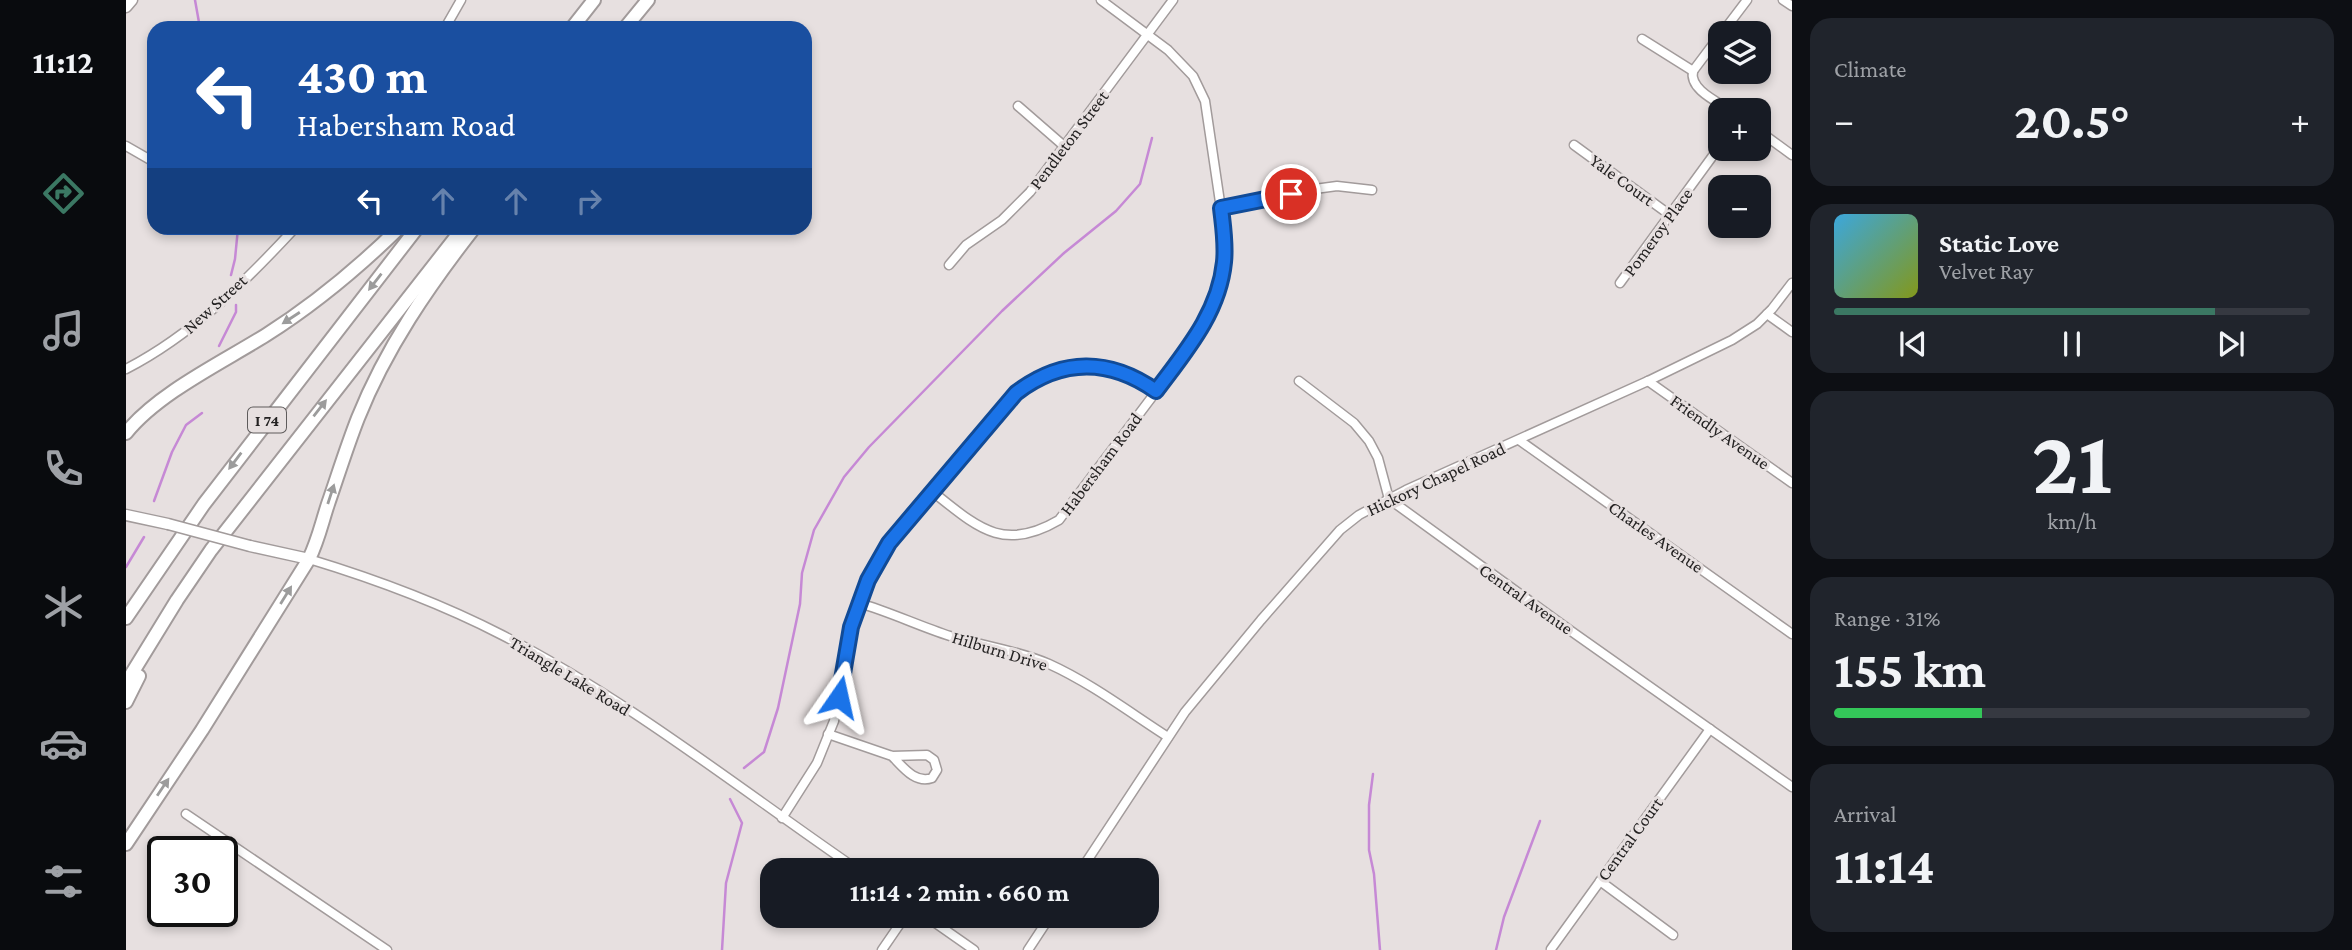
<!DOCTYPE html>
<html lang="en">
<head>
<meta charset="utf-8">
<style>
  :root { --surface:#171b24; --page:#20242c; --text:#f1f3f6; --muted:#9ea1a6; --line:#363941; --accent:#3b7863 }
  body { margin:0; font-family:"Crimson Pro",serif; background:var(--page); color:var(--text); height:100vh; display:flex; flex-direction:column; font-size:26px; white-space:nowrap }
  * { box-sizing:border-box; margin:0 }
  p { font-size:23px; color:var(--muted) }
  .icon { flex:none; width:38px; height:38px; fill:none; stroke:currentColor; stroke-width:2; stroke-linecap:round; stroke-linejoin:round }
  .map { position:relative; flex:1; overflow:hidden }
  .drawer { display:flex; flex-direction:column; gap:18px; padding:18px; background:#0d0f14; width:560px }
  .drawer>* { flex:none }
  .hud { position:absolute; left:21px; top:21px; width:665px; height:214px; border-radius:21px; box-shadow:0 4px 10px #0003; background:#1a4fa0; color:#fff; overflow:hidden }
  .buttons { position:absolute; left:1582px; top:21px; display:grid; gap:14px }
  .buttons a { display:grid; place-items:center; width:63px; height:63px; border-radius:14px; background:var(--surface); box-shadow:0 4px 10px #0003; font-size:35px }
  .speed { position:absolute; left:21px; top:836px; display:flex; gap:14px; font-size:35px; font-weight:700; text-align:center }
  .speed>* { display:grid; place-content:center; width:91px; height:91px; border-radius:50%; background:var(--surface); box-shadow:0 4px 10px #0003; line-height:1 }
  .speed .limit { border:4px solid #111; border-radius:10px; background:#fff; color:#111 }
  .pin { position:absolute; display:grid; place-items:center; width:60px; height:60px; color:#fff; margin:-30px; border:4px solid #fff; border-radius:50%; box-shadow:0 2px 7px #0007 }
  .me { position:absolute; width:77px; margin:-38px; rotate:11deg; stroke-linejoin:round; filter:drop-shadow(0 0 5px #0008) }
  .turn { display:flex; align-items:center; gap:24px; height:147px; padding:0 35px; font-size:32px }
  .turn .icon { width:91px; height:91px; stroke-width:2.5 }
  .turn b { display:block; font-size:49px; line-height:60px }
  .lanes { display:flex; align-items:center; height:66px; padding:0 35px; background:#0003; justify-content:center; gap:35px; direction:ltr }
  .lanes .off { opacity:.35 }
  .big { font-size:52px; font-weight:700; line-height:1.1 }
  .drawer .widget { flex:1; display:flex; flex-direction:column; justify-content:center; gap:10px; min-width:0; padding:0 24px; border-radius:21px; background:var(--page) }
  .drawer .dial { align-items:center; gap:0 }
  .dial b { font-size:91px; line-height:1 }
  .song { display:flex; align-items:center; gap:21px }
  .cover { width:84px; height:84px; border-radius:10px; background:linear-gradient(135deg,hsl(200 70% 55%),hsl(70 70% 35%)) }
  .played { height:7px; border-radius:4px; background:linear-gradient(90deg,var(--accent) 80%,var(--line) 80%) }
  .keys { display:flex; justify-content:space-around; direction:ltr }
  .heat { display:flex; justify-content:space-between; align-items:center; font-size:38px; direction:ltr }
  .charge { height:10px; border-radius:5px; background:linear-gradient(90deg,#34c759 31%,var(--line) 0) }
  .trip { position:absolute; left:634px; top:858px; width:399px; height:70px; border-radius:21px; background:var(--surface); box-shadow:0 4px 10px #0003; font-weight:700; line-height:70px; text-align:center }
  main { display:flex; flex:1; min-height:0 }
  .tab-bar { display:flex; flex-direction:column; width:126px; justify-content:space-around; align-items:center; background:#090b0e; color:var(--muted) }
  .tab-bar .icon { width:49px; height:49px }
  .tab-bar .selected { color:var(--accent) }
  .tab-bar b { font-size:32px; color:var(--text) }
  .map>svg:first-child { display:block }
  .lines { fill:none; stroke-linecap:round; stroke-linejoin:round }
  .stream { stroke:#c689d5; stroke-width:2.5 }
  .minor-casing { stroke:#a29b9b; stroke-width:11 }
  .major-casing { stroke:#a29b9b; stroke-width:13 }
  .highway-casing { stroke:#a29b9b; stroke-width:16 }
  .minor { stroke:#fff; stroke-width:8 }
  .major { stroke:#fff; stroke-width:10 }
  .highway { stroke:#fff; stroke-width:12 }
  .major-bridge-casing { stroke:#a29b9b; stroke-width:13; stroke-linecap:butt }
  .major-bridge { stroke:#fff; stroke-width:10 }
  .oneway { fill:#9c9c9c }
  .route-casing { stroke:#114b97; stroke-width:18 }
  .route { stroke:#1a73e8; stroke-width:12 }
  .labels { text-anchor:middle; dominant-baseline:central; stroke-width:6; stroke-linejoin:round; paint-order:stroke }
  .shield { fill:#e7e0e0; stroke:#5e5b5b; stroke-width:2 }
  .shield-label { font-size:16px; font-weight:bold; fill:#242222 }
  .street-label { font-size:18px; fill:#242222; stroke:#e7e0e0 }
</style>
</head>
<body>
<main>
<nav class="tab-bar">
<b>11:12</b>
<svg class="icon selected" aria-label="directions" viewBox="0 0 24 24"><path d="M12 3l9 9-9 9-9-9zM9 14v-3h6M13 9l2 2-2 2"/></svg>
<svg class="icon" aria-label="music" viewBox="0 0 24 24"><path d="M9 18V5l10-2v13"/><circle cx="6" cy="18" r="3"/><circle cx="16" cy="16" r="3"/></svg>
<svg class="icon" aria-label="phone" viewBox="0 0 24 24"><path d="M5 4h4l2 5-3 2q2 4 5 5l2-3 5 2v4C11 20 4 13 5 4z"/></svg>
<svg class="icon" aria-label="climate" viewBox="0 0 24 24"><path d="M12 3v18M4 7l16 10M4 17L20 7"/></svg>
<svg class="icon" aria-label="car" viewBox="0 0 24 24"><path d="M5 17H2v-5l4-1 3-4h7l3 4 3 1v5h-3M9 17h6M6 11h13"/><circle cx="7" cy="17" r="2"/><circle cx="17" cy="17" r="2"/></svg>
<svg class="icon" aria-label="filters" viewBox="0 0 24 24"><path d="M4 7h16M4 17h16"/><circle cx="9" cy="7" r="2"/><circle cx="15" cy="17" r="2"/></svg>
</nav>
<div class="map">
<svg width="1666" height="950" viewBox="0 0 1666 950">
  <rect width="100%" height="100%" fill="#e7e0e0"/>
  <g class="lines">
    <g class="stream">
      <path d="M69,0L74,28"/>
      <path d="M105,275L109,259L112,228"/>
      <path d="M93,346L110,312V305"/>
      <path d="M28,501L46,452L60,425L76,413"/>
      <path d="M0,567L18,537"/>
      <path d="M618,768L638,752L652,708L674,604L676,573L688,530L718,477L743,447L876,311L938,253L990,211L1014,184L1026,138"/>
      <path d="M1247,774L1243,805V850L1248,874L1254,950"/>
      <path d="M596,950L600,883L616,823L604,799"/>
      <path d="M1370,950L1378,917L1414,821"/>
    </g>
    <g class="minor-casing">
      <g id="minor">
        <path d="M1657,0L1666,6"/>
        <path d="M319,28L335,0"/>
        <path d="M1596,33L1621,0"/>
        <path d="M1516,39L1567,71"/>
        <path d="M1567,71C1563,89 1590,101 1604,110"/>
        <path d="M1567,71L1594,35"/>
        <path d="M892,106L938,146"/>
        <path d="M1633,131L1666,155"/>
        <path d="M1448,145L1544,215"/>
        <path d="M0,146L28,162"/>
        <path d="M1095,208L1189,189L1211,186L1246,190"/>
        <path d="M823,265L840,245L876,220L904,192L1047,0"/>
        <path d="M1494,283L1594,146"/>
        <path d="M1641,314L1666,332"/>
        <path d="M0,369C66,335 119,282 169,228"/>
        <path d="M1173,381L1228,423L1243,441L1252,458L1263,499L1445,631L1666,787"/>
        <path d="M1522,381L1666,483"/>
        <path d="M1393,440L1666,634"/>
        <path d="M807,492C851,527 877,553 933,520L1069,340L1090,298L1098,263L1099,236L1079,101L1067,76L1042,50L975,0"/>
        <path d="M183,559C249,579 314,603 376,635C503,700 615,790 732,870"/>
        <path d="M733,603C764,612 793,626 824,636C857,646 891,650 923,664C965,683 1003,712 1042,737"/>
        <path d="M702,734L766,756L801,755L808,760L811,770L806,778C789,784 777,767 766,756"/>
        <path d="M60,814L261,950"/>
        <path d="M656,818L691,763L708,721L725,627L742,580L763,543L890,393C936,358 983,358 1030,391"/>
        <path d="M955,870L1059,712L1135,620L1214,530L1233,515L1280,490L1522,381L1606,340L1631,324L1646,309L1666,283"/>
        <path d="M1474,881L1547,935"/>
        <path d="M798,915L848,950"/>
        <path d="M1425,949L1584,729"/>
        <path d="M756,950L780,915"/>
        <path d="M902,950L925,915"/>
      </g>
    </g>
    <g class="major-casing">
      <g id="major">
        <path d="M0,7L6,0"/>
        <path d="M0,515L42,524"/>
        <path d="M124,546L183,559"/>
      </g>
    </g>
    <g class="highway-casing">
      <g id="highway">
        <path d="M446,28L468,0"/>
        <path d="M499,28L522,0"/>
        <path d="M0,433C32,393 97,362 140,335C189,304 232,268 273,228"/>
        <path d="M0,618L78,504L291,228"/>
        <path d="M0,683L51,600L85,550L337,228"/>
        <path d="M0,702L13,676"/>
        <path d="M0,844L76,730L183,559C192,541 196,522 202,504C212,475 221,446 232,418C260,348 302,287 348,228"/>
      </g>
    </g>
    <use href="#minor" class="minor"/>
    <use href="#major" class="major"/>
    <use href="#highway" class="highway"/>
    <g class="major-bridge-casing">
      <path id="major-bridge" d="M42,524L124,546"/>
    </g>
    <use href="#major-bridge" class="major-bridge"/>
  </g>
  <defs><path id="oneway-solid" d="M-6-.8H1V-3.2L6.5 0L1 3.2V.8H-6Z" transform="scale(1.75)"/></defs>
  <g class="oneway">
    <use href="#oneway-solid" transform="translate(249 282) rotate(128)"/>
    <use href="#oneway-solid" transform="translate(165 318) rotate(147)"/>
    <use href="#oneway-solid" transform="translate(194 408) rotate(-52)"/>
    <use href="#oneway-solid" transform="translate(109 461) rotate(127)"/>
    <use href="#oneway-solid" transform="translate(205 494) rotate(-72)"/>
    <use href="#oneway-solid" transform="translate(160 595) rotate(-58)"/>
    <use href="#oneway-solid" transform="translate(37 787) rotate(-56)"/>
  </g>
  <g class="lines">
    <g class="route-casing">
      <path id="route" d="M713,697L725,627L742,580L763,543L890,393C936,358 983,358 1030,391C1059,352 1093,313 1098,262C1100,244 1097,226 1095,208L1165,194"/>
    </g>
    <use href="#route" class="route"/>
  </g>
  <g class="labels">
    <rect class="shield" x="122" y="407.5" width="38" height="25" rx="5"/>
    <g class="shield-label">
      <text x="141" y="420">I 74</text>
    </g>
    <g class="street-label">
      <text transform="translate(943 140) rotate(-53)">Pendleton Street</text>
      <text transform="translate(1496 180) rotate(36)">Yale Court</text>
      <text transform="translate(1532 232) rotate(-54)">Pomeroy Place</text>
      <text transform="translate(89 304) rotate(-42)">New Street</text>
      <text transform="translate(1594 432) rotate(35)">Friendly Avenue</text>
      <text transform="translate(975 464) rotate(-53)">Habersham Road</text>
      <text transform="translate(1310 479) rotate(-25)">Hickory Chapel Road</text>
      <text transform="translate(1530 537) rotate(35)">Charles Avenue</text>
      <text transform="translate(1400 599) rotate(35)">Central Avenue</text>
      <text transform="translate(874 651) rotate(17)">Hilburn Drive</text>
      <text transform="translate(444 676) rotate(31)">Triangle Lake Road</text>
      <text transform="translate(1504 839) rotate(-54)">Central Court</text>
    </g>
  </g>
</svg>
<div class="buttons">
<a><svg class="icon" aria-label="layers" viewBox="0 0 24 24"><path d="M12 4l9 5-9 5-9-5zM3 14l9 5 9-5"/></svg></a>
<a>+</a>
<a>−</a>
</div>
<div class="speed"><div class="limit">30</div></div>
<div class="pin" style="left:1165px;top:194px;background:#d93025"><svg class="icon" aria-label="arrive" viewBox="0 0 24 24"><path d="M6 21V4h12l-3 4 3 4H6"/></svg></div>
<svg class="me" style="left:713px;top:697px" viewBox="-20 -20 40 40"><path d="M0-17L14 15 0 8-14 15z" fill="#1a73e8" stroke="#fff" stroke-width="4"/></svg>
<div class="trip">11:14 · 2 min · 660 m</div>
<div class="hud">
<div class="turn"><svg class="icon" aria-label="left" viewBox="0 0 24 24"><path d="M17 20v-9H6M10 6l-5 5 5 5"/></svg><div><b>430 m</b>Habersham Road</div></div>
<div class="lanes"><svg class="icon" aria-label="left" viewBox="0 0 24 24"><path d="M17 20v-9H6M10 6l-5 5 5 5"/></svg><svg class="icon off" aria-label="ahead" viewBox="0 0 24 24"><path d="M12 20V5M6 11l6-6 6 6"/></svg><svg class="icon off" aria-label="ahead" viewBox="0 0 24 24"><path d="M12 20V5M6 11l6-6 6 6"/></svg><svg class="icon off" aria-label="right" viewBox="0 0 24 24"><path d="M7 20v-9h11M14 6l5 5-5 5"/></svg></div>
</div>
</div>
<section class="drawer">
<div class="widget"><p>Climate</p>
<div class="heat"><a>−</a><b class="big">20.5°</b><a>+</a></div>
</div>
<div class="widget">
<div class="song"><i class="cover"></i><div><b>Static Love</b><p>Velvet Ray</p></div></div>
<div class="played"></div>
<div class="keys"><svg class="icon" aria-label="previous" viewBox="0 0 24 24"><path d="M18 5L8 12l10 7zM5 5v14"/></svg><svg class="icon" aria-label="pause" viewBox="0 0 24 24"><path d="M8 5v14M16 5v14"/></svg><svg class="icon" aria-label="next" viewBox="0 0 24 24"><path d="M6 5l10 7-10 7zM19 5v14"/></svg></div>
</div>
<div class="widget dial"><b>21</b><p>km/h</p></div>
<div class="widget"><p>Range · 31%</p><b class="big">155 km</b><div class="charge"></div></div>
<div class="widget"><p>Arrival</p><b class="big">11:14</b></div>
</section>
</main>
</body>
</html>
